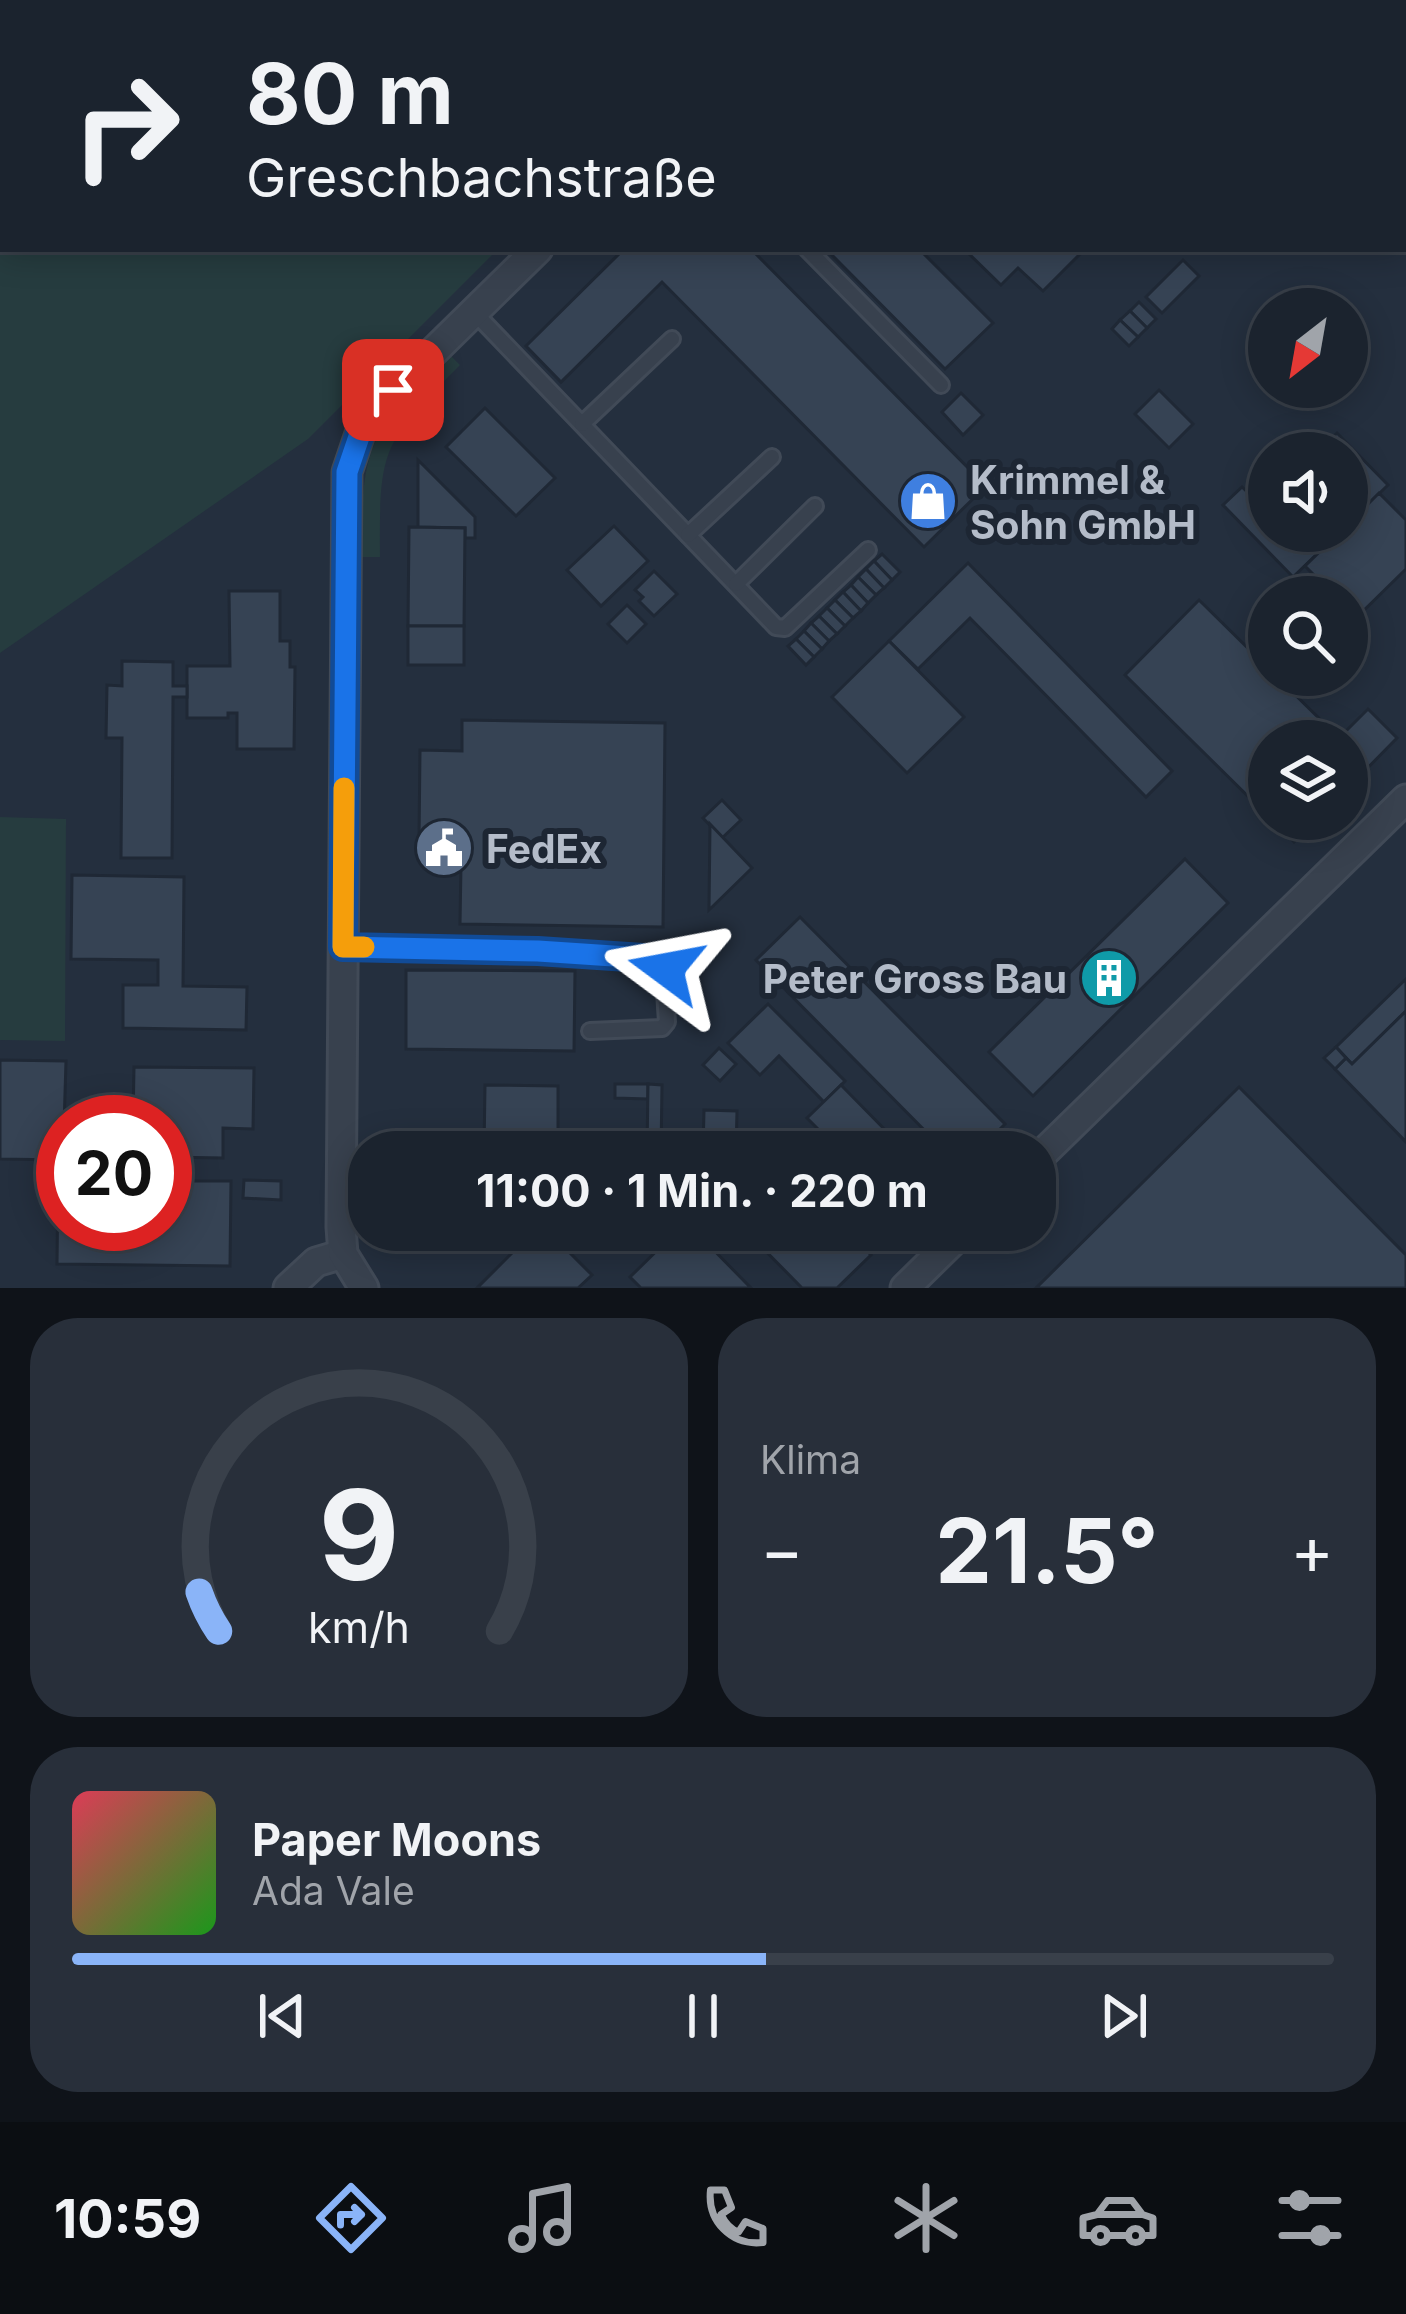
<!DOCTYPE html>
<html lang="de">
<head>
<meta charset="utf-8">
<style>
  :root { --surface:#1b232e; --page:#282f3a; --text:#f1f3f6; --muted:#a0a4aa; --line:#39404a; --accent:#8ab4f8 }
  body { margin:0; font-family:Inter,sans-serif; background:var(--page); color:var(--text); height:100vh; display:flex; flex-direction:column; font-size:45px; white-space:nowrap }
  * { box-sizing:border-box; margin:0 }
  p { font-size:39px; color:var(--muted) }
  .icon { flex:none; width:66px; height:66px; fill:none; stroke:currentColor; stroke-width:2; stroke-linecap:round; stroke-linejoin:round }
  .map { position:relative; height:1288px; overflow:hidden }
  .sheet { display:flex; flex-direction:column; gap:30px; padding:30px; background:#0f1319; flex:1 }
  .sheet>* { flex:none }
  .banner { position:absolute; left:0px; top:0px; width:1407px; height:252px; box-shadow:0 6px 30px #0003,0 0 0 3px var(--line); background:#1b232e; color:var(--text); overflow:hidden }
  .needle { width:78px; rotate:211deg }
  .fabs { position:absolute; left:1248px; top:288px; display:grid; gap:24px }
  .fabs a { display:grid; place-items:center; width:120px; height:120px; border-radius:50%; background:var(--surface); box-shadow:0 6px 30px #0003,0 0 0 3px var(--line); font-size:60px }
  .speed { position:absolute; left:36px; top:1095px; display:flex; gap:24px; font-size:60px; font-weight:700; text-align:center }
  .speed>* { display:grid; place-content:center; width:156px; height:156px; border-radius:50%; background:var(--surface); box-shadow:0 6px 30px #0003,0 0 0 3px var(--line); line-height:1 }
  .speed .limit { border:18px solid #d22; background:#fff; color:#111 }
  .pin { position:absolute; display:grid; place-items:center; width:102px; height:102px; color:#fff; margin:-51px; border-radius:24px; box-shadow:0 6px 18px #0006 }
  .me { position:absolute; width:132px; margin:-66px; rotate:283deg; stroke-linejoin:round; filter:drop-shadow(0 0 9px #0008) }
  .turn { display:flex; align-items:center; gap:42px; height:252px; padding:0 48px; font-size:54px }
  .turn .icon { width:156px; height:156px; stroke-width:2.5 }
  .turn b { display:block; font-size:84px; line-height:102px }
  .big { font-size:90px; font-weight:700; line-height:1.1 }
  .sheet .card { flex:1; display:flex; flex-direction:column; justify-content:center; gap:18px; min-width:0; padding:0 42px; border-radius:48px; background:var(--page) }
  .sheet .dial { align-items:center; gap:0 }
  .dial svg { height:312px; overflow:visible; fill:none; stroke:var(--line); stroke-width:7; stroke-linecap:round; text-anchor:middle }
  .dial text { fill:var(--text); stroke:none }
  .song { display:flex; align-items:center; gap:36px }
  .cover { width:144px; height:144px; border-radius:18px; background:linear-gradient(135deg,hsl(350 70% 55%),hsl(120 70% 35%)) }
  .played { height:12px; border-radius:6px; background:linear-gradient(90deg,var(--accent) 55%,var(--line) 55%) }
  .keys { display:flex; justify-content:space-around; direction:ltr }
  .heat { display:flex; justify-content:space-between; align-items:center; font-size:66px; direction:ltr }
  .sheet .tiles { flex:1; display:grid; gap:30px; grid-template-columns:1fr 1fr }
  .card:last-child { grid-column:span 2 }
  .trip { position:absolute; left:348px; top:1131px; width:708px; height:120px; border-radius:48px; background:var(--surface); box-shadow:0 6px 30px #0003,0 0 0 3px var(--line); font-weight:700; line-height:120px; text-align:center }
  .menu { display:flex; height:192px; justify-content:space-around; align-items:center; background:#0b0e12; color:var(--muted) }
  .menu .icon { width:84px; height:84px }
  .menu .active { color:var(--accent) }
  .menu b { font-size:54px; color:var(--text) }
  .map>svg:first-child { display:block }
  .green { fill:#263c3f }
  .building { fill:#364354; stroke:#1f2835; stroke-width:3 }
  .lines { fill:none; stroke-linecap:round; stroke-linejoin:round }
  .service-casing { stroke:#414a57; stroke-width:20 }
  .minor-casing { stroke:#414a57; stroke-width:33 }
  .service { stroke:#38414e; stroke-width:14 }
  .minor { stroke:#38414e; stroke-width:27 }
  .route-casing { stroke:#114b97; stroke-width:30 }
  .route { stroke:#1a73e8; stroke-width:21 }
  .slow { stroke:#f59e0b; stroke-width:21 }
  .labels { text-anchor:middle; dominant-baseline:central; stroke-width:12; stroke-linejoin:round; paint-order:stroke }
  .poi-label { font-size:39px; font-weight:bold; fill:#b4bcc9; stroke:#1d2633; text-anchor:start }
</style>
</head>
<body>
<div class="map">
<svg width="1406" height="1288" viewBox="0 0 1406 1288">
  <rect width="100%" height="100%" fill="#242f3e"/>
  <g class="green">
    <path d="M0,0H747L3,3V249H498L308,439L0,653Z"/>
    <path d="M448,353L460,365C383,443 379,446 380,557H361C362,442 369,434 448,353Z"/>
    <path d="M0,817L66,819L65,1041L0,1040Z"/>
  </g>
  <g class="building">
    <path d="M1163,0H1384L1160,3Z"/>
    <path d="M624,249H751L986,486L924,547L662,282L561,382L526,346Z"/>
    <path d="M826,249H919L993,323L945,369Z"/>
    <path d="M964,249H1085L1043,291L1018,268L1001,285Z"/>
    <path d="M1183,260L1199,276L1162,313L1146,297Z"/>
    <path d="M1139,302L1156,319L1147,328L1130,311Z"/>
    <path d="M1130,311L1147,328L1138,337L1120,320Z"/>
    <path d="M1120,320L1138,337L1129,346L1112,329Z"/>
    <path d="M1159,390L1193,424L1169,448L1135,414Z"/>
    <path d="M961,393L983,415L963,435L942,412Z"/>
    <path d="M485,408L555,478L516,516L446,447Z"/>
    <path d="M1337,433L1388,485L1347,525V453H1316Z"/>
    <path d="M418,460L475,517V538H465V528L418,527Z"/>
    <path d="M1242,487L1262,506L1269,499V531H1341L1293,577L1223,505Z"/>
    <path d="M1379,493L1406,520V569L1356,618L1347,608V597H1336L1305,566L1341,531H1347V525Z"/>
    <path d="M614,526L648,561L601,606L567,570Z"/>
    <path d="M409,527L465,528L464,626H408Z"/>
    <path d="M882,554L900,572L892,580L874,561Z"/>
    <path d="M874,561L892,580L884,588L866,569Z"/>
    <path d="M968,563L1172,771L1146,797L970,618L918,669L889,641Z"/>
    <path d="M866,569L884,588L876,595L858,577Z"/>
    <path d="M654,571L677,594L654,616L639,601L643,597L635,590Z"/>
    <path d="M858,577L876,595L868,603L851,585Z"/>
    <path d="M851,585L868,603L861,611L843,592Z"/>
    <path d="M229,591H280V641H290V667H295L294,749H237V713H228V718H187V666H230Z"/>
    <path d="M843,592L861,611L853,618L835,600Z"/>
    <path d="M835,600L853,618L845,626L827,608Z"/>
    <path d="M1199,600L1269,669V675H1275L1339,738L1269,741V808L1265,813L1125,675Z"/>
    <path d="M627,605L646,624L627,643L608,624Z"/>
    <path d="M827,608L845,626L837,634L819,616Z"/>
    <path d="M819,616L837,634L829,641L811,623Z"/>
    <path d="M811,623L829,641L822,649L804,631Z"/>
    <rect x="408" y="626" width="56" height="39"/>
    <path d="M804,631L822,649L814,657L796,639Z"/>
    <path d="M796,639L814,657L806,665L788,646Z"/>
    <path d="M889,641L964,717L907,773L832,697Z"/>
    <path d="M122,661L173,662V686H187V697H173L172,858H121L122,738H106L107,685L122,686Z"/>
    <path d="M1368,709L1397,738L1347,789V741H1336Z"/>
    <path d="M462,720L665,723L663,927L460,924L461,864H434V841H419L420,750L462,751Z"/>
    <path d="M722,800L741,820L722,838L703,818Z"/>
    <path d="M1271,819H1317L1294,842Z"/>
    <path d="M710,824L752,868L709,910Z"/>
    <path d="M1185,859L1228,903L1033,1096L989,1052Z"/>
    <path d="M72,875L184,877L183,986L247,987L246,1030L123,1028V985H158V960L71,959Z"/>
    <path d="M800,917L1005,1124L977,1152H946L756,960Z"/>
    <path d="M406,970L575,971L574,1051L406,1049Z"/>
    <path d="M1406,979V1011L1352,1064L1336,1047Z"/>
    <path d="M768,1004L845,1081L824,1102L779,1056L760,1075L728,1043Z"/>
    <path d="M1406,1011V1142L1335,1069L1346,1058L1352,1064Z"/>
    <path d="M1336,1047L1346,1058L1335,1069L1324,1058Z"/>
    <path d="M719,1048L736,1064L720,1081L703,1065Z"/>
    <path d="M0,1060L66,1061L63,1160L0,1159Z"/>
    <path d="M134,1067L254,1068L253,1129L223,1128V1158L165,1157V1122H133Z"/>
    <path d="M615,1084H648V1099L615,1098Z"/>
    <path d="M648,1084L662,1085L661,1152H647Z"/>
    <path d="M485,1085L558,1086V1152H484Z"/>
    <path d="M841,1085L893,1138L879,1152H841L807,1118Z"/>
    <path d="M1239,1087L1406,1255V1288H1036Z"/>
    <path d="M704,1110L737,1111L736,1152H703Z"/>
    <path d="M58,1180H63V1224H165V1181H231L230,1266L57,1264Z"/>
    <path d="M244,1180L281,1181V1200L243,1198Z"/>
    <path d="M535,1230H547L592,1275L578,1288H477Z"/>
    <path d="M678,1230H694L751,1288H641L630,1277Z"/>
    <path d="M745,1230H836L849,1244L855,1239L871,1255L837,1288H802Z"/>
  </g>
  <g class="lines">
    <g class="service-casing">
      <g id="service">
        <path d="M807,249L941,385"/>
        <path d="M474,312L776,627L785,628L868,550"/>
        <path d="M582,424L672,339"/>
        <path d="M688,535L772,457"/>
        <path d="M736,584L815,506"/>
        <path d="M343,947L579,953L663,961L667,1022L662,1028L590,1031"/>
      </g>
    </g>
    <g class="minor-casing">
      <g id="minor">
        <path d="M790,3L793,0"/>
        <path d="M1035,1161L1406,799"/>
        <path d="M288,1288L316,1262L343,1254"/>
        <path d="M364,1288L343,1254L341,1227L347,472L364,422L380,404L538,249"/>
        <path d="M905,1288L964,1230"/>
      </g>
    </g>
    <use href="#service" class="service"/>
    <use href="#minor" class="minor"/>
  </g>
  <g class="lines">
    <g class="route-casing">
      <path id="route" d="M393,390L364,422L347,472L343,947L538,951L658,959L666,969"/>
    </g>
    <use href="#route" class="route"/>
    <path class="slow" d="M344,788L343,947H364"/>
  </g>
  <defs>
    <g id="shop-disc" transform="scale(3)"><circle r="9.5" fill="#3f7fe0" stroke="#1d2633"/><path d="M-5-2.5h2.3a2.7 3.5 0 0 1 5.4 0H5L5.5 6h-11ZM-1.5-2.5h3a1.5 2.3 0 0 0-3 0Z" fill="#fff"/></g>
    <g id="civic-disc" transform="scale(3)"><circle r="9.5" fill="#5c6f8a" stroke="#1d2633"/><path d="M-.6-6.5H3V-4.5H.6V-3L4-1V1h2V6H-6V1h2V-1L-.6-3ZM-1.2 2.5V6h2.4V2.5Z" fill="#fff"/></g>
    <g id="building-disc" transform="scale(3)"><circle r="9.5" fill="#0f9aa8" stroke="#1d2633"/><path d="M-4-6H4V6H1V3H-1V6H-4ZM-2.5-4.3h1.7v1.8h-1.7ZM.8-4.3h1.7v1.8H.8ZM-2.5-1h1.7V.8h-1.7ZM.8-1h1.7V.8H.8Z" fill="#fff"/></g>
  </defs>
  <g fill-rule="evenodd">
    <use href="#shop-disc" x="928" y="501"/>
    <use href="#civic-disc" x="444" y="848"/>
    <use href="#building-disc" x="1109" y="978"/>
  </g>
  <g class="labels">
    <g class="poi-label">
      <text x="970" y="479">Krimmel &amp;<tspan x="970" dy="45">Sohn GmbH</tspan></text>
      <text x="486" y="848">FedEx</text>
      <text x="1067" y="978" text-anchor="end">Peter Gross Bau</text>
    </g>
  </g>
</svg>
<div class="fabs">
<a><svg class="needle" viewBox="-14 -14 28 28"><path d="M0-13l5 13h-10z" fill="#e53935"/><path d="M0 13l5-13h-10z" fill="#a0a4aa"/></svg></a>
<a><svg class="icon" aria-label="sound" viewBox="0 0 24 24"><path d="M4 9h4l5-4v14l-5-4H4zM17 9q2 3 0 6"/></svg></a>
<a><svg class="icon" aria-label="search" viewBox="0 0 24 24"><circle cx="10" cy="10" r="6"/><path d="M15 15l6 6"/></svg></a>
<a><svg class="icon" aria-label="layers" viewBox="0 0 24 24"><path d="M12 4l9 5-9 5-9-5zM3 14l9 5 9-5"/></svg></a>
</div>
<div class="speed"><div class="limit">20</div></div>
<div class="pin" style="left:393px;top:390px;background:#d93025"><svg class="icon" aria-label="arrive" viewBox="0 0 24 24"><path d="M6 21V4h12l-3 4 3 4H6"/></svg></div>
<svg class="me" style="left:666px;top:969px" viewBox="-20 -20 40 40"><path d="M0-17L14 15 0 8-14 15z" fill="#1a73e8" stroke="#fff" stroke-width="4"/></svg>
<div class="trip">11:00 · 1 Min. · 220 m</div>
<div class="banner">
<div class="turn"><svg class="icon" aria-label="right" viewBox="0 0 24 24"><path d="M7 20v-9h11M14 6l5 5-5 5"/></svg><div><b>80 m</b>Greschbachstraße</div></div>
</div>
</div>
<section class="sheet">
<div class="tiles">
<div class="card dial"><svg viewBox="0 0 100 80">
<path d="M14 69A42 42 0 1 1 86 69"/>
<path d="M14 69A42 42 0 0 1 9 59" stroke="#8ab4f8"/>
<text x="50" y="56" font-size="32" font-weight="700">9</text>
<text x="50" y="72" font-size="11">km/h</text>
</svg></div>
<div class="card"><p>Klima</p>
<div class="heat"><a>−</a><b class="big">21.5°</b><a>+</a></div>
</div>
<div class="card">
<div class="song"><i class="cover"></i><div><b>Paper Moons</b><p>Ada Vale</p></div></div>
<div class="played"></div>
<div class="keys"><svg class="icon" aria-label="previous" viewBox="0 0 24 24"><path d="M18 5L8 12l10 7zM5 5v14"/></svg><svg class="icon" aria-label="pause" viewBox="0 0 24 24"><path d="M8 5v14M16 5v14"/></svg><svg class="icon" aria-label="next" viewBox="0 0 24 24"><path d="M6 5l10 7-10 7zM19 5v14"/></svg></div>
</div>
</div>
</section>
<nav class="menu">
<b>10:59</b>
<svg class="icon active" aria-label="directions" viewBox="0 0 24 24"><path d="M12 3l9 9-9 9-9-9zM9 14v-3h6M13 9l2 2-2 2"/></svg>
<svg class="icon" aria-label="music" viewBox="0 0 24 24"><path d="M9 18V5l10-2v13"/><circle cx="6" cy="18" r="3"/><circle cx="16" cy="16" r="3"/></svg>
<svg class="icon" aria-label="phone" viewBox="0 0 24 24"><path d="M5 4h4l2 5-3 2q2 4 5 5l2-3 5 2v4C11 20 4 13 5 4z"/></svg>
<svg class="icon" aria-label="climate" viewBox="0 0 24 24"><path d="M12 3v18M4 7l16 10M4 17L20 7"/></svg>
<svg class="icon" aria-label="car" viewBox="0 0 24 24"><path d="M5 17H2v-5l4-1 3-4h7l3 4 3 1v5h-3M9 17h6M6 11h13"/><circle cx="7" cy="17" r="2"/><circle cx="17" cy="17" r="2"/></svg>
<svg class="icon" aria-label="filters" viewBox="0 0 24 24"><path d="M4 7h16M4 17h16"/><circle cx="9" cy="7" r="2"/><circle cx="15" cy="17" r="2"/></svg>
</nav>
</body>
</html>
